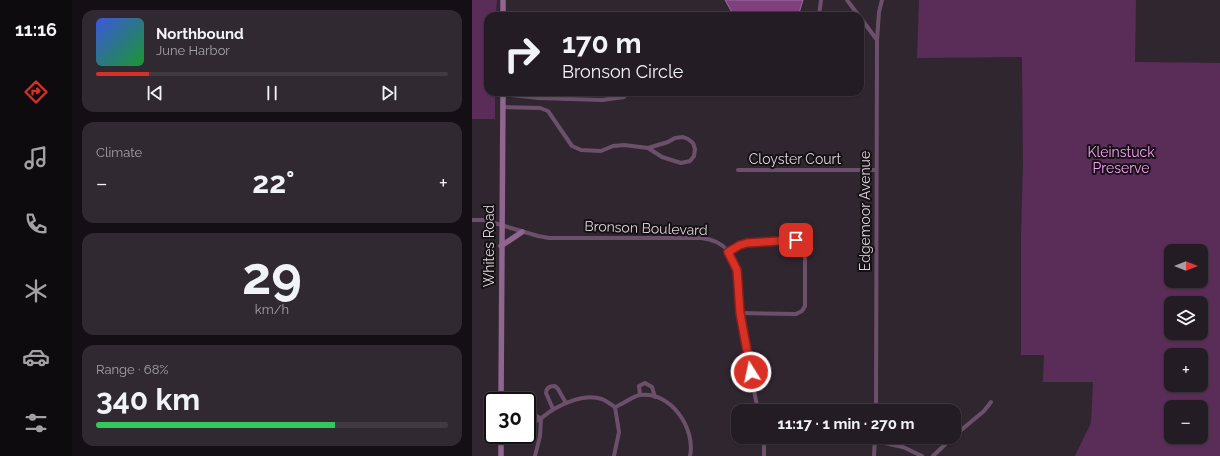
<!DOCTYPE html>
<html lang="en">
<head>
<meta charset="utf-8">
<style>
  :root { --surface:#241c24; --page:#302931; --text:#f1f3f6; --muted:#a3a1a6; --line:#413a41; --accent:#d93025 }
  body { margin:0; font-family:Raleway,sans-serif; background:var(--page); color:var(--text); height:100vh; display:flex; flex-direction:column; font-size:15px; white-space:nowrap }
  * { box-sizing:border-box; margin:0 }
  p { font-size:13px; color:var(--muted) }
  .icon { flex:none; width:22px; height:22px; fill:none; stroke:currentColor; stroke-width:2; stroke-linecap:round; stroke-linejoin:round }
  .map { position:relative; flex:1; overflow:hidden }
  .panel { display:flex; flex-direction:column; gap:10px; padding:10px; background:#140f14; width:400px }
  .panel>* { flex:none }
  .top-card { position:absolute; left:12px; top:12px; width:380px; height:84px; border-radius:12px; box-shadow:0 1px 3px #0004,0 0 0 1px var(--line); background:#241c24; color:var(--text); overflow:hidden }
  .needle { width:26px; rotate:90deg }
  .tools { position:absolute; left:692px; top:244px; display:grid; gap:8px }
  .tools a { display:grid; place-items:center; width:44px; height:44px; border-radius:8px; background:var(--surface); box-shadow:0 1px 3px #0004,0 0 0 1px var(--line); font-size:20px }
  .speed { position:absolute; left:12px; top:392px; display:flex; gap:8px; font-size:20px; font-weight:700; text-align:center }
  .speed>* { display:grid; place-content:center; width:52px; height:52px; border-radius:50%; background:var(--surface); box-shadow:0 1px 3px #0004,0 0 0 1px var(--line); line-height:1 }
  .speed .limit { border:2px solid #111; border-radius:6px; background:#fff; color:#111 }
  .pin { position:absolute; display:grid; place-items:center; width:34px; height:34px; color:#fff; margin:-17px; border-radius:8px; box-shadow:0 2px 6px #0006 }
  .me { position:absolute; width:44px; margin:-22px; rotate:350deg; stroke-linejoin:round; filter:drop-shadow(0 0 3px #0008) }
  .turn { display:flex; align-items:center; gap:14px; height:84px; padding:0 12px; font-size:18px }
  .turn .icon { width:52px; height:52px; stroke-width:2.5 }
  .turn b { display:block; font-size:28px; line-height:34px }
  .big { font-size:30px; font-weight:700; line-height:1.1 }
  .panel .tile { flex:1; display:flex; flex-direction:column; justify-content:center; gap:6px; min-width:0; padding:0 14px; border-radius:12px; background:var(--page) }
  .panel .dial { align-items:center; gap:0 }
  .dial b { font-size:52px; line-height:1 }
  .song { display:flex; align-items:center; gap:12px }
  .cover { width:48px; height:48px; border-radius:6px; background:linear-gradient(135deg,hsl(230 70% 55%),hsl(130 70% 35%)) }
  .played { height:4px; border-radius:2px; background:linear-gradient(90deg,var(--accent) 15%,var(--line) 15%) }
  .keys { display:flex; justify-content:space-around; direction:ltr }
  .heat { display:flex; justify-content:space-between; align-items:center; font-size:22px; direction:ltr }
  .charge { height:6px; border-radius:3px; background:linear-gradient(90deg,#34c759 68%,var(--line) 0) }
  .trip { position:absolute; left:259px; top:404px; width:230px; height:40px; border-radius:12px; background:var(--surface); box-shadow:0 1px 3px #0004,0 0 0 1px var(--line); font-weight:700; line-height:40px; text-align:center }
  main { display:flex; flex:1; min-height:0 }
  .tabs { display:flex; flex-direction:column; width:72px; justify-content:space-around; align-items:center; background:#0e0b0e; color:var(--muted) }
  .tabs .icon { width:28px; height:28px }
  .tabs .on { color:var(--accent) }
  .tabs b { font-size:18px; color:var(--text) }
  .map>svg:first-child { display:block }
  .green { fill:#5a2d59; fill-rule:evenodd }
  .water { fill:#7f417e; stroke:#9c6e9a }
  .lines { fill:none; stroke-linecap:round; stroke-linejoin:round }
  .street { stroke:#6c506b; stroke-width:4 }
  .secondary { stroke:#90658f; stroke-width:5.5 }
  .route-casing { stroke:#8d1f18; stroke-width:10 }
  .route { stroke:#d93025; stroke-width:7 }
  .labels { text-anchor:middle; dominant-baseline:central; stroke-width:4; stroke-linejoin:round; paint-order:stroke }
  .park-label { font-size:14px; fill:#f8a0f6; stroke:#161115 }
  .street-label { font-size:14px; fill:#ded7dd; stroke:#161115 }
</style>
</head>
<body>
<main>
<nav class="tabs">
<b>11:16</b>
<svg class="icon on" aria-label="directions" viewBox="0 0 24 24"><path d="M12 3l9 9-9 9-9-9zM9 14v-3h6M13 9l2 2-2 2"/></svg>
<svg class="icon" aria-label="music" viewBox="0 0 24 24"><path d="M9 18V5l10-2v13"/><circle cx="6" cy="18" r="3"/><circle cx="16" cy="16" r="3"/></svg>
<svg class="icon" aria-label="phone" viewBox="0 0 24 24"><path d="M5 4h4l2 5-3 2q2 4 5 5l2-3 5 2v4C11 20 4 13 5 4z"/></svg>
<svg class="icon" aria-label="climate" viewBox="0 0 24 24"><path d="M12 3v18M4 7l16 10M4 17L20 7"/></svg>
<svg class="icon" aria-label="car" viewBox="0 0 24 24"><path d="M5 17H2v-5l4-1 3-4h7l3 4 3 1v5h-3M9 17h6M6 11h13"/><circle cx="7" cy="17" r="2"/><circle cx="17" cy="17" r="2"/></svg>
<svg class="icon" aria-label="filters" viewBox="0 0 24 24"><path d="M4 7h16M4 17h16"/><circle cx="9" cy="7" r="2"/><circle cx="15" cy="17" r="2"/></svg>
</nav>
<section class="panel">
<div class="tile">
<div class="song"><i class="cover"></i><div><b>Northbound</b><p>June Harbor</p></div></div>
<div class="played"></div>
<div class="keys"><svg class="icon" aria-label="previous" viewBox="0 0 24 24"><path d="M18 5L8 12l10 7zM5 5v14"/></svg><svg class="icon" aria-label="pause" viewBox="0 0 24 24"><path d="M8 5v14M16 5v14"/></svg><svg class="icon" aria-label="next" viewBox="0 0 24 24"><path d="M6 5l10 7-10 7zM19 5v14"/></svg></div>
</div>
<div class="tile"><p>Climate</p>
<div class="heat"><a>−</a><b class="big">22°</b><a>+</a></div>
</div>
<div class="tile dial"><b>29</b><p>km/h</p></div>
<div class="tile"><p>Range · 68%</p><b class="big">340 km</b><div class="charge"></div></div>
</section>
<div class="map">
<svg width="748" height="456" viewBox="0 0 748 456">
  <rect width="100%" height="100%" fill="#302630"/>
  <g class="green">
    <path d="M0,0H25L24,16H16V92H23V119H0Z"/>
    <path d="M447,0H664L663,62L748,63V456H603L619,423L621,382H571L572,355H549V235L551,166L550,57L445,58ZM699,251H729V281H699ZM699,303H729V333H699ZM699,355H729V385H699ZM699,407H729V437H699Z"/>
  </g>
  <path class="water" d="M253,0H331L327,13L323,16H262Z"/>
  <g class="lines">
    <g class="street">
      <path d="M375,0L387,16"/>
      <path d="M347,16L349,0"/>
      <path d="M388,17L405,40L404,411"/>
      <path d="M405,40L407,12L410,0"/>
      <path d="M30,94L67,98L130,100L152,97L155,92"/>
      <path d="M30,107L68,108L76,111L100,146L109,150L129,151L141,146L152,145L176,148L190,157L209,163L218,161L222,156L223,149L221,143L216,139L211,137L203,138L196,142L176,148"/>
      <path d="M266,170H404"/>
      <path d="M0,220H12L66,236L77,238H229C239,239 249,242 256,251C269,269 266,293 269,314C272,346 280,379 286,411"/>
      <path d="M256,252L268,245L275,243L324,240L333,243V306L330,311L324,314L269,313"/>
      <path d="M168,395L167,386L173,383L180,387L183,397"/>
      <path d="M143,407C151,404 161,396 168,395C199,391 224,429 218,456"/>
      <path d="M81,409L74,393C74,388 78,386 83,386L86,389L94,403"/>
      <path d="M55,416H65L69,419"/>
      <path d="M55,424C70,421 70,416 82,409C96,401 115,394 130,399C135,401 139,405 143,407"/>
      <path d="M482,436L512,411L519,402"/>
      <path d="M293,440L403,441L431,447L450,456"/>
      <path d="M63,456L68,436L69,419"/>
      <path d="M142,456L147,432L143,407"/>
      <path d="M292,456V438"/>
      <path d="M402,456L403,437"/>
      <path d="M461,456L481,437"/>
    </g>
    <g class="secondary">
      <path d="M31,16V0"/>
      <path d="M29,246L50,232"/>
      <path d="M29,401L31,92"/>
      <path d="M29,456V435"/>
    </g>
  </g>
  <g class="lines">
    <g class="route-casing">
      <path id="route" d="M279,372L268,313L265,270L256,252L268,245L275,243L324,240"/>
    </g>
    <use href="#route" class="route"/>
  </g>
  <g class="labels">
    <g class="park-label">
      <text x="649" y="152">Kleinstuck<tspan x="649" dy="16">Preserve</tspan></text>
    </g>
    <g class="street-label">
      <text x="323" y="159">Cloyster Court</text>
      <text transform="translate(393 211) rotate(-90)">Edgemoor Avenue</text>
      <text transform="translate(174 228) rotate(2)">Bronson Boulevard</text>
      <text transform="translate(17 246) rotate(-90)">Whites Road</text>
    </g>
  </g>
</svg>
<div class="tools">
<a><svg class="needle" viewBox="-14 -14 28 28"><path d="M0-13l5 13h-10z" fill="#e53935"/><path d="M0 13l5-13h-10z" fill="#a3a1a6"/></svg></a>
<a><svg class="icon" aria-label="layers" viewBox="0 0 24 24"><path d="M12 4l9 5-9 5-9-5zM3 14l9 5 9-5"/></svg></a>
<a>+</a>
<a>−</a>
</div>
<div class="speed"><div class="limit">30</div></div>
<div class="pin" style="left:324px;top:240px;background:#d93025"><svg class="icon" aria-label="arrive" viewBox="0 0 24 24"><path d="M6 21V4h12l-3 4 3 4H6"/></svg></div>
<svg class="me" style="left:279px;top:372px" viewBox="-20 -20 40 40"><circle r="17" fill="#d93025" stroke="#fff" stroke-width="3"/><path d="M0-11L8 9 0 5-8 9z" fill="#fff"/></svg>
<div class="trip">11:17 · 1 min · 270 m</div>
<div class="top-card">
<div class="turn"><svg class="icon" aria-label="right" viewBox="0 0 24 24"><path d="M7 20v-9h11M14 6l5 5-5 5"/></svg><div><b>170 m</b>Bronson Circle</div></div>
</div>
</div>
</main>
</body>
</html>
